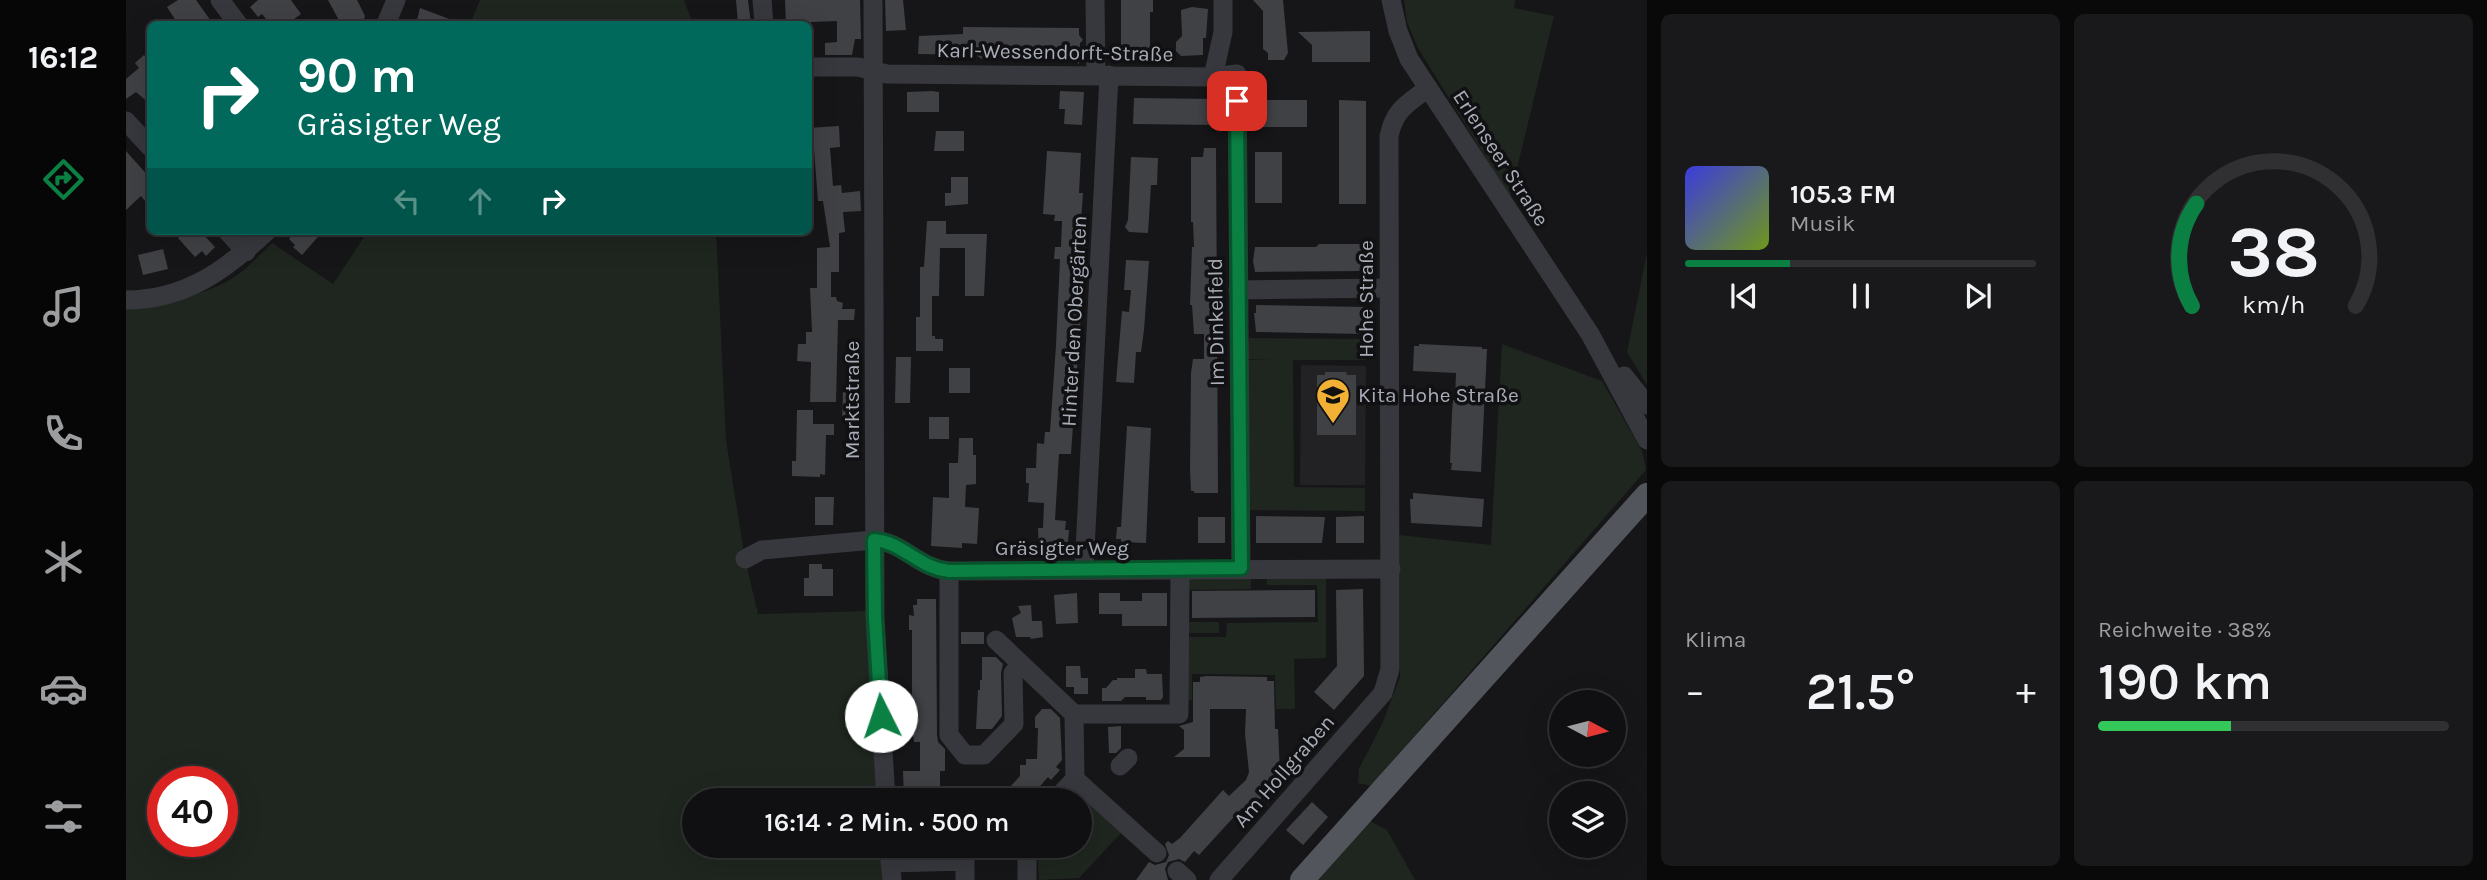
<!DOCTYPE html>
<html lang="de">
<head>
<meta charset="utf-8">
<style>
  :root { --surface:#101012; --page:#19191b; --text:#f1f3f6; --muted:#9c9d9f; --line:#303032; --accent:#0b8043 }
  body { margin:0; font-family:Karla,sans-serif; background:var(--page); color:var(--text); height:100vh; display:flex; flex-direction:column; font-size:26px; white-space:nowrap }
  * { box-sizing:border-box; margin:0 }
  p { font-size:23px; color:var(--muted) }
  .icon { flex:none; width:38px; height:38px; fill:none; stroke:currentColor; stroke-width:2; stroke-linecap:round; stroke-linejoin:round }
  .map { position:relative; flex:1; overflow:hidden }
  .drawer { display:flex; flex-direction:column; gap:14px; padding:14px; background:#09090a; width:840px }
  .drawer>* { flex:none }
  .guide { position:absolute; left:21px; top:21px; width:665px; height:214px; border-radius:10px; box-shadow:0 7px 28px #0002,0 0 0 2px var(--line); background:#00695c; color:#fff; overflow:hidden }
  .needle { width:46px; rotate:97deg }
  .tools { position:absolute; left:1423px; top:690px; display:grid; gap:14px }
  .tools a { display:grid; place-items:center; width:77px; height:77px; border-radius:50%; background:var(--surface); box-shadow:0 7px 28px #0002,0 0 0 2px var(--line); font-size:35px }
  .speed { position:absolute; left:21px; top:766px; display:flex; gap:14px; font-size:35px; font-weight:700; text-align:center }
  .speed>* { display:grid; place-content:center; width:91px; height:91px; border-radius:50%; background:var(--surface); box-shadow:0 7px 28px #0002,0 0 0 2px var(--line); line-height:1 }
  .speed .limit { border:10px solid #d22; background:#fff; color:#111 }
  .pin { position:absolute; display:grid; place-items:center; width:60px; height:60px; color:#fff; margin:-30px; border-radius:14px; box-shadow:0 4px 10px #0006 }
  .me { position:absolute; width:77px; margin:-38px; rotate:356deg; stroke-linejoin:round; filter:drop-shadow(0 0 5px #0008) }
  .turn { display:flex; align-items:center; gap:24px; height:147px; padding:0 35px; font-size:32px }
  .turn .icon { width:91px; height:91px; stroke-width:2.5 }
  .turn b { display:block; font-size:49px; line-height:60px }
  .lanes { display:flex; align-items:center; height:66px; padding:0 35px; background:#0003; justify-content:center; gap:35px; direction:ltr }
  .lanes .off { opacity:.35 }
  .big { font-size:52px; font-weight:600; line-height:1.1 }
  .drawer .card { flex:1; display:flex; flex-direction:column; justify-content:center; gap:10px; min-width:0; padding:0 24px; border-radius:10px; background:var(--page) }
  .drawer .dial { align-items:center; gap:0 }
  .dial svg { height:182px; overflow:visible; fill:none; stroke:var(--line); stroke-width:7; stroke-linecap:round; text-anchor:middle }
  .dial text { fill:var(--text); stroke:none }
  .song { display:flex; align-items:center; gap:21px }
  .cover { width:84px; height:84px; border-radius:10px; background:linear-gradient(135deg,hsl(240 70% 55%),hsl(80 70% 35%)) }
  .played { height:7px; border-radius:4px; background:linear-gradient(90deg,var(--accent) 30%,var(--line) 30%) }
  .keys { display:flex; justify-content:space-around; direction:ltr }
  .heat { display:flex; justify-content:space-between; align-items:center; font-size:38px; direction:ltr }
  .charge { height:10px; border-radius:5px; background:linear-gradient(90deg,#34c759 38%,var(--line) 0) }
  .drawer .tiles { flex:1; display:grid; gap:14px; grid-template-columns:repeat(2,1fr) }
  .trip { position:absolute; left:556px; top:788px; width:410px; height:70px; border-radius:35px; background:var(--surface); box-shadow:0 7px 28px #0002,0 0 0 2px var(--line); font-weight:600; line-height:70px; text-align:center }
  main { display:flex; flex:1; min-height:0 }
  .menu { display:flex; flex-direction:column; width:126px; justify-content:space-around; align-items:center; background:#060607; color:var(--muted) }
  .menu .icon { width:49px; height:49px }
  .menu .on { color:var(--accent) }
  .menu b { font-size:32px; color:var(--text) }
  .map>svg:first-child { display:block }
  .built { fill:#222225 }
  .green { fill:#1e261f; fill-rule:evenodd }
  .building { fill:#404145 }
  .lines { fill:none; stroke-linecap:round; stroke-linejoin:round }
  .minor { stroke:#37383d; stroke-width:19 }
  .major { stroke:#53555c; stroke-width:24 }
  .route-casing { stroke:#07532c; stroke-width:18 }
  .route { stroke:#0b8043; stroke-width:12 }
  .labels { text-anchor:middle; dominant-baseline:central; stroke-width:7; stroke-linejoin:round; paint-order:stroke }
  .street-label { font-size:21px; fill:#a8adb8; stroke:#111113 }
  .poi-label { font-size:21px; fill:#a8adb8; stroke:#111113; text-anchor:start }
</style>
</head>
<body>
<main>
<nav class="menu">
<b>16:12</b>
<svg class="icon on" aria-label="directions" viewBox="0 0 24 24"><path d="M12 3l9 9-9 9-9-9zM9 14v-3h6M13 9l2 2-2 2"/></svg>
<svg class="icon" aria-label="music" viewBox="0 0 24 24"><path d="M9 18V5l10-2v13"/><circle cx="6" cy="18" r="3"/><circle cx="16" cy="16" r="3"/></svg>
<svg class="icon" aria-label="phone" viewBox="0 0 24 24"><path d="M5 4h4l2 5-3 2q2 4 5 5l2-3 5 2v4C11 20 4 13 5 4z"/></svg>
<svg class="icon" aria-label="climate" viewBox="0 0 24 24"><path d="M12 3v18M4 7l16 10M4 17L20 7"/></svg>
<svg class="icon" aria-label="car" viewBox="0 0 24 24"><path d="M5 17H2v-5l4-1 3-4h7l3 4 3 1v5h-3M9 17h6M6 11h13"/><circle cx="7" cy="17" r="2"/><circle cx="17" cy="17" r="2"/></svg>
<svg class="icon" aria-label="filters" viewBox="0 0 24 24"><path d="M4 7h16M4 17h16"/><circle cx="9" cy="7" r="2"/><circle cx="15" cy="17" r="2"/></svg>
</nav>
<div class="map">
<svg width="1521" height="880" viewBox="0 0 1521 880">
  <rect width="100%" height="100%" fill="#161618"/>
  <path class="built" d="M1175,365L1240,366L1239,485H1174Z"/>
  <g class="green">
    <path d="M354,0H558L567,24H344Z"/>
    <path d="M1278,0H1389L1388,8L1428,16L1384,197L1292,48L1281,22Z"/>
    <path d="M242,231H590L600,440L619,559L632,614L742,611L755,800H569V845H759L762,880H0V307C41,300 85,297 118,270C128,261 137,252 146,243L207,284ZM37,782H96V842H37Z"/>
    <path d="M1521,253V385L1501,352Z"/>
    <path d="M1123,338L1241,339L1240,360H1167L1168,487L1239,488V511L1122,510L1119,360H1146L1120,359Z"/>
    <path d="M1376,344L1476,381L1516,451L1520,470L1245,786L1232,783L1233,769L1257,722L1274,677L1273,535L1365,545Z"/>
    <path d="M1055,575H1125V589L1062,590V622H1093V633H1055Z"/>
    <path d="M1141,575H1200V658L1168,659L1169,709H1150L1149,675L1066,674V700H1057V637H1100L1101,623L1192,622L1191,585H1141Z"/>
    <path d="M948,791L995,833L953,878L913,880L911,845H954V800H940Z"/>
    <path d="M1244,821L1261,830L1289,880H1192Z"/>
  </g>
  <g class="building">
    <path d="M52,0H70L87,24H52L41,7Z"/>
    <path d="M132,0H165L175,14L168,19L172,24H144L136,14L132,17L124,7Z"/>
    <path d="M202,0H231L239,16L236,24H215Z"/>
    <path d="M610,0H622L625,24H612Z"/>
    <path d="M659,0H734L735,39H729L726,55H699V43L711,42V21L685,22V24H660Z"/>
    <path d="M759,0H777L780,30L760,31Z"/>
    <path d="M995,0H1027V12H1024V52H995Z"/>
    <path d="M1127,0H1157L1162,53L1158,60H1142V53L1137,49V11Z"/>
    <path d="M1066,7L1082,9L1080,38H1077V55L1055,56L1050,51V42L1056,36L1055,10Z"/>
    <path d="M294,8L334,23V24H290Z"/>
    <path d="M837,27L953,28V35L957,40L954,43L953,64L945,57H933L929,61L925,56H906L899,60L896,56L860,54L856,59L850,55L792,54L793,36L837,34Z"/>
    <path d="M1244,31V62H1186V45L1172,32Z"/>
    <path d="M18,55L22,60L24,58V104L10,92L0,99V79L13,68L9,63Z"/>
    <path d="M806,91L813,92V112H781V92Z"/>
    <path d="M934,91L958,92L956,125L938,124L939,109H933Z"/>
    <path d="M1008,98L1091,99V125L1007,124Z"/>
    <rect x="1129" y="100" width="52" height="27"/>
    <path d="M1213,100L1240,101V204H1213Z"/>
    <path d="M713,126L714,147L704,148L707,186L715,185L716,193L734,191L735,211L717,212L719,232L713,233V272H705V297H710L711,301L717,303L716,309H729L728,320H712L710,402H684L685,362L671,361L672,344H680V332H686L684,288H691V248L704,247L697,201H692L688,149H682V128Z"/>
    <path d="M810,131H838V151H808Z"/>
    <path d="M1078,148H1090L1092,493H1068V491H1065L1064,469L1065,373L1067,359H1078V334H1068L1066,305H1064L1066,247H1068L1067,222H1065V157H1077Z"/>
    <path d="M0,151L24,178V207L15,196L0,210Z"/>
    <path d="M921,151L955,153L953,193H957L954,236H956V242H960L945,454H933L929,520L940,521L939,530H943L942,542H939L938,552L913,550L912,528H917L918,503L902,502L903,483H900V468H910L911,443L918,444L919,432H924L930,345L934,259H928L929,247H935L936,221H928L929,215L917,214Z"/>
    <rect x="1129" y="152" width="27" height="51"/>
    <path d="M1005,157L1032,158L1031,185H1025L1022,233L1003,232L999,227L1002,220Z"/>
    <path d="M825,177H842V204L819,206V193H825Z"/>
    <path d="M801,221H820V234H861L858,296H839V248H814L813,296H806V336H809V339H817V351H790V317H794V267H798Z"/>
    <path d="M60,231H74L89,247L80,256L76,251L69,257L52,238Z"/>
    <path d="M169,231H197L176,255L167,247L169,245L163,239Z"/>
    <path d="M1193,244H1240L1239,271L1129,272L1127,261L1129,247H1190Z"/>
    <path d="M37,249L42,269L17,275L12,255Z"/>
    <path d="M1000,260L1023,261L1018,330L1015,352H1010L1008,383L990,382L996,311L1003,312L1005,290H998Z"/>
    <path d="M1130,305L1239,307V334L1130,332L1128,313H1130Z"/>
    <path d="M1293,344L1356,347V349H1361L1355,472L1325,470L1326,463H1324L1326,413L1327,400H1329L1330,373L1287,371L1288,346H1293Z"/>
    <path d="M770,357H785L784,403H769Z"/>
    <rect x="823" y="368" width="21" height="25"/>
    <path d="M1199,372H1220L1221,375H1230V435H1191V375H1199Z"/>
    <path d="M717,392L733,393V421L716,420Z"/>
    <path d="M671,410H687V424H708V435H700L699,475L694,474V477L666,476V461H670Z"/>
    <rect x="803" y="417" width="20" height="22"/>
    <path d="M1001,426L1025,428L1020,543L995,542V539H990L991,527H995Z"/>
    <path d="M833,438H847V455H850V484L840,485L839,507L853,508L851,544L836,543V548L805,546L807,497L823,498V463H832Z"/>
    <path d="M1287,493L1358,499L1356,527L1285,523L1284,499H1287Z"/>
    <path d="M689,497H708L707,525H689Z"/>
    <path d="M1130,516L1199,517L1196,543H1130Z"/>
    <path d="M1238,516V543H1210V517Z"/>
    <rect x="1072" y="517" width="27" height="26"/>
    <path d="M683,564H696V569H707V596H678V578H683Z"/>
    <path d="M1237,589L1238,676L1208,710L1188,692L1211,666L1210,590Z"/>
    <path d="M1189,590V617L1066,618V591Z"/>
    <path d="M951,593L952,623L930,624L928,595Z"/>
    <path d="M973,593H994V601H1016V593H1041V626H996V614H973Z"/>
    <path d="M791,599H810L811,735L812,742L819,749V771H814V800H778L777,771H794V742H788L786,728V630H783V615L788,616L787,605H791Z"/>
    <path d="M905,605L906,621H916L917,637L905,639L904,637H890L886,618L895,613L892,606Z"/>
    <rect x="835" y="632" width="23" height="12"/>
    <path d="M856,657H870L877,664L875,673L876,716L866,729H850L852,690H854V680H856Z"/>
    <path d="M940,666H954L955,678H962V694H948V687H940Z"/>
    <path d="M1009,669H1020L1021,674H1036L1037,697L1035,700H1020V697H999L995,701H976V688H980L987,680H991V678H1009Z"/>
    <path d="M1080,676L1141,677V681H1148L1149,729H1152L1154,774H1150L1151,780L1122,813L1116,808L1073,855L1068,851L1059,862L1053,859L1042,862L1039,869L1042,880H1010L1023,862L1029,865L1040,862L1043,855L1039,844L1042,841L1046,844L1054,838L1097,790L1103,796L1120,780L1123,772L1119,734L1120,709H1084V757H1048L1058,749V730L1053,726L1067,722V682H1074V677Z"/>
    <path d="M916,709H925L934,718L936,760L930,767L934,770L925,780L922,777L902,800H865L874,788H883L894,776V765H900V759H911L912,728H909V717Z"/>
    <path d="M995,726V748L990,753H983L982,727Z"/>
    <path d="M1186,802L1202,817L1177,845L1160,830Z"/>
  </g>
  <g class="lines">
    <g class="minor">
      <path d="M94,0L112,24"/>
      <path d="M636,0L638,24"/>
      <path d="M747,0L749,618L760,800"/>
      <path d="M969,0L970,75"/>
      <path d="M1265,0L1272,31L1283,59L1464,334L1521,440"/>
      <path d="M260,24L270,0"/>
      <path d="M682,67H732L761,74L1087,77L1111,74L1115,568"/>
      <path d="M1087,77L1097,32V0"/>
      <path d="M0,121L24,147"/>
      <path d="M101,231L120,252"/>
      <path d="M1112,290L1262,288"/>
      <path d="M0,300C59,300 100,270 141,231"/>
      <path d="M1498,376L1521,405"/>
      <path d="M619,559L636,550L748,540C777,542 792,568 823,571L1265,569"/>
      <path d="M958,570L983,75"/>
      <path d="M823,571V735L839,755H858L888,724L887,673L895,664"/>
      <path d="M870,640L948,714L949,779L1031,853"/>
      <path d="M948,714H1053L1054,570"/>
      <path d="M994,766L1002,758"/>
      <path d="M929,800L949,779"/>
      <path d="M763,845L766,880"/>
      <path d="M764,863L839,861V880"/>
      <path d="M1051,871L1061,880"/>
      <path d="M901,880V845"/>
      <path d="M1093,880L1257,693L1264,669L1263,136C1269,109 1281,104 1302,88"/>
    </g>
    <path class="major" d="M1176,880L1521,495"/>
  </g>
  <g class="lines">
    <g class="route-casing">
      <path id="route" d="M755,716L749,618L748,540C777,542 792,568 823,571L1115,568L1111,101"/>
    </g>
    <use href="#route" class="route"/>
  </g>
  <defs>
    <g id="school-pin" transform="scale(1.75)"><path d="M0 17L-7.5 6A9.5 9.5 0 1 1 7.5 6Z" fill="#f2b134" stroke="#111113"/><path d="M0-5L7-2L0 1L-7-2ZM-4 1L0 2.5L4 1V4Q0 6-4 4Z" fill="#111"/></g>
  </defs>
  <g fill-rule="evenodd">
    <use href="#school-pin" x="1207" y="395"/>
  </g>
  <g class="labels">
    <g class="street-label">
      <text transform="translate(929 52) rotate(1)">Karl-Wessendorft-Straße</text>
      <text transform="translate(1375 158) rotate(57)">Erlenseer Straße</text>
      <text transform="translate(1240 299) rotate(-90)">Hohe Straße</text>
      <text transform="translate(948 321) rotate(-87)">Hinter den Obergärten</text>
      <text transform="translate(1090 322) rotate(-91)">Im Dinkelfeld</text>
      <text transform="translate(726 400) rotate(-90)">Marktstraße</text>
      <text x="936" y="548">Gräsigter Weg</text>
      <text transform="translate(1158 771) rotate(-49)">Am Hollgraben</text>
    </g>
    <g class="poi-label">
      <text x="1232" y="395">Kita Hohe Straße</text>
    </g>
  </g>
</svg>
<div class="tools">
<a><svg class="needle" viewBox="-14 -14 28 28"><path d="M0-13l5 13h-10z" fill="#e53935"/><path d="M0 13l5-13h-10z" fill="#9c9d9f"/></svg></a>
<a><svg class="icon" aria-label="layers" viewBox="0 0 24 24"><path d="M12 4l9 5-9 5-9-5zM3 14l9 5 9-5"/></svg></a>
</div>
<div class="speed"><div class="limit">40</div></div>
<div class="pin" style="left:1111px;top:101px;background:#d93025"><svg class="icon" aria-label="arrive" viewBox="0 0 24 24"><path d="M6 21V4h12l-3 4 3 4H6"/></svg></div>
<svg class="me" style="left:755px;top:716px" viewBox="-20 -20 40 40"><circle r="19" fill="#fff"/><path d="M0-13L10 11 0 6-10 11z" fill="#0b8043"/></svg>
<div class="trip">16:14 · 2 Min. · 500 m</div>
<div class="guide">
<div class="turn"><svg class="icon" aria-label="right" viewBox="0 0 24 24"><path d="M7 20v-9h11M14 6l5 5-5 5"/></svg><div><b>90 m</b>Gräsigter Weg</div></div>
<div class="lanes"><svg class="icon off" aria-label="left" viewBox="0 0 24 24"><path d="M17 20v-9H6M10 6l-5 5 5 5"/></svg><svg class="icon off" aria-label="ahead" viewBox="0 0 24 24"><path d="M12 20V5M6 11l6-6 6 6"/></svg><svg class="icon" aria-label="right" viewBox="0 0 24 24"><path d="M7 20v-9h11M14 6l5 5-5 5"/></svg></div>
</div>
</div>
<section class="drawer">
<div class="tiles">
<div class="card">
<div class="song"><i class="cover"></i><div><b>105.3 FM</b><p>Musik</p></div></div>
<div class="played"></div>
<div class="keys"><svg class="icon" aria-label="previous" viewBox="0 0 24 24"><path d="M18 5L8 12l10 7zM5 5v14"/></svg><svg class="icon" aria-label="pause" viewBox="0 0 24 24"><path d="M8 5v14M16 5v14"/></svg><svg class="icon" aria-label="next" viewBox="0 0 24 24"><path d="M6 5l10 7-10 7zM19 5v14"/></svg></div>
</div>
<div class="card dial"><svg viewBox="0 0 100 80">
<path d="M14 69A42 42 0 1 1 86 69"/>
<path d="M14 69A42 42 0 0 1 16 24" stroke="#0b8043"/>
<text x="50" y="56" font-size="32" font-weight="700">38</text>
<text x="50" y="72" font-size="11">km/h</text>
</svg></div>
<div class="card"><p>Klima</p>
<div class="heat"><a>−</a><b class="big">21.5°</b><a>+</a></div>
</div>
<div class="card"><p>Reichweite · 38%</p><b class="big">190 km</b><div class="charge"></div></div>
</div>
</section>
</main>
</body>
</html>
